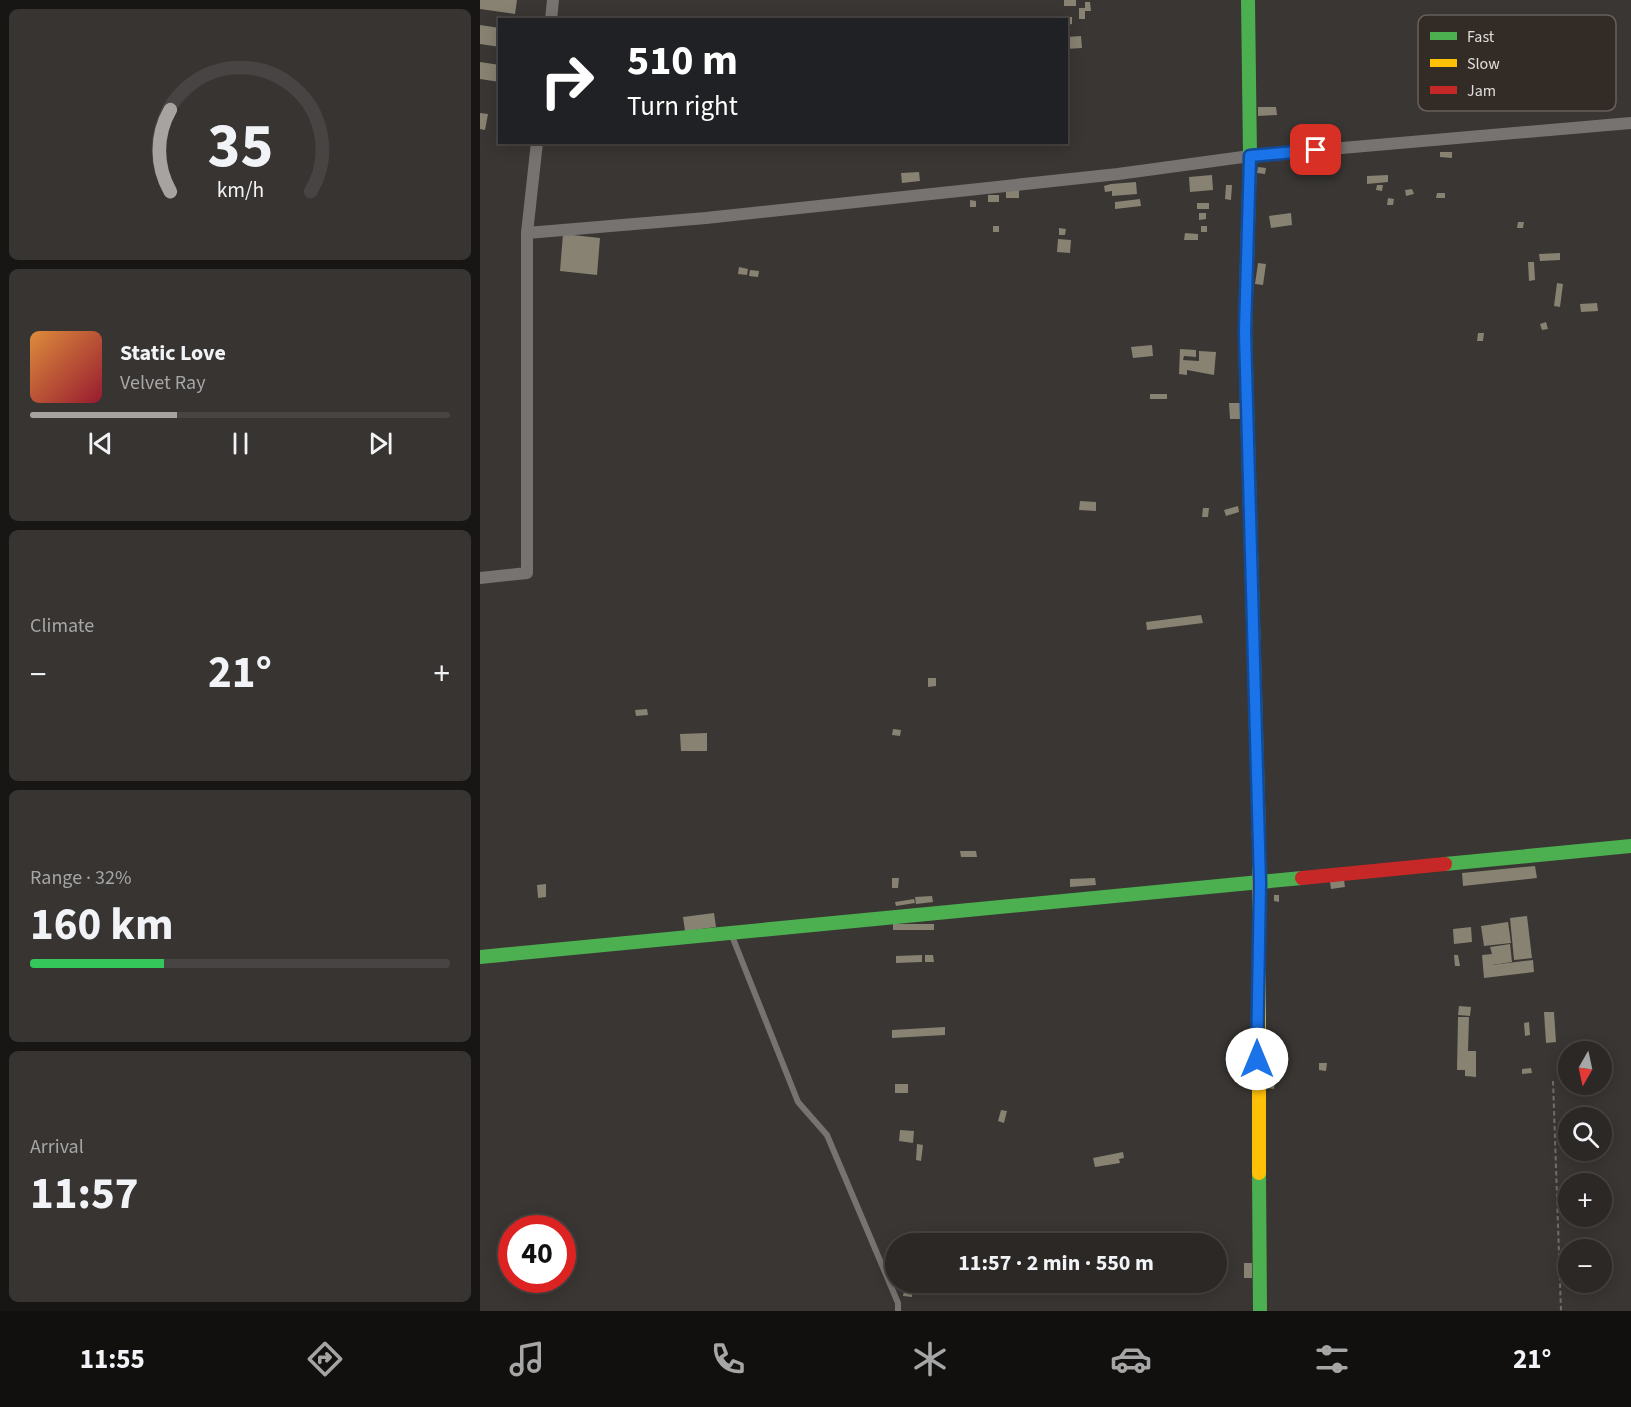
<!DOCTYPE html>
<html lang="en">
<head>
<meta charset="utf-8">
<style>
  :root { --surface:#2b2826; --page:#373432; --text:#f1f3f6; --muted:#a6a6a7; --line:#474443; --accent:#a6a3a0 }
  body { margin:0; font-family:"Source Sans 3",sans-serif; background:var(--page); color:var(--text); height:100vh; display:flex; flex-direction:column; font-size:22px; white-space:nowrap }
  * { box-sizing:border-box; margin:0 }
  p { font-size:20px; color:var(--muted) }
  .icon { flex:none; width:33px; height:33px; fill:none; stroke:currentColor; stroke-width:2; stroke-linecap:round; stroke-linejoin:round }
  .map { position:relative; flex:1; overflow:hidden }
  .drawer { display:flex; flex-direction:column; gap:9px; padding:9px; background:#181615; width:480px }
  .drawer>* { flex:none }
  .top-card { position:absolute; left:18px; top:18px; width:570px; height:126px; border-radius:0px; box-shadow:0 3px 15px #0003,0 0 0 2px var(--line); background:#202124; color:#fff; overflow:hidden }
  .needle { width:39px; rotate:189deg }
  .tools { position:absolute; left:1078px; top:1041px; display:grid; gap:12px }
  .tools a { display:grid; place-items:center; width:54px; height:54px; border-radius:50%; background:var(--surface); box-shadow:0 3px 15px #0003,0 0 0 2px var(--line); font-size:30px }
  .speed { position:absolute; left:18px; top:1215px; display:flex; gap:12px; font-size:30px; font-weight:700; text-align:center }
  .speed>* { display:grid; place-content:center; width:78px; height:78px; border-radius:50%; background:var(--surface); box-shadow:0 3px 15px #0003,0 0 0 2px var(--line); line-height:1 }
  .speed .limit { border:9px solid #d22; background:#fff; color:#111 }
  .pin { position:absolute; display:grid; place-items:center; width:51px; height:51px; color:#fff; margin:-26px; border-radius:12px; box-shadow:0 3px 9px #0006 }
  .me { position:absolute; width:66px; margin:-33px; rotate:0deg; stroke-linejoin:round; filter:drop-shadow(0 0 4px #0008) }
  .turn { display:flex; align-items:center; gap:21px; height:126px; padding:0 30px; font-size:27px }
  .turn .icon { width:78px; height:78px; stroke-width:2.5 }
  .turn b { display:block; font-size:42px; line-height:51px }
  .big { font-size:45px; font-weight:700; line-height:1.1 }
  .drawer .tile { flex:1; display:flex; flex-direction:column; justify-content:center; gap:9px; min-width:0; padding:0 21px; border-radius:9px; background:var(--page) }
  .drawer .dial { align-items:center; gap:0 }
  .dial svg { height:156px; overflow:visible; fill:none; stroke:var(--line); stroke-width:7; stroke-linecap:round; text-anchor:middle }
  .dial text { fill:var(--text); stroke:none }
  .song { display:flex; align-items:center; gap:18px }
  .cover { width:72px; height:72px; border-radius:9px; background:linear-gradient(135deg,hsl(30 70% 55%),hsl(350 70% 35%)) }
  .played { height:6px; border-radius:3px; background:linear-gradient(90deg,var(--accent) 35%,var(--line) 35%) }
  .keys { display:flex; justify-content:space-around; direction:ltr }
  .heat { display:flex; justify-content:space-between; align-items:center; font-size:33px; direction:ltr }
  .charge { height:9px; border-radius:4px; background:linear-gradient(90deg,#34c759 32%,var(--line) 0) }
  .trip { position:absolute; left:405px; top:1233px; width:342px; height:60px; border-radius:30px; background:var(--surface); box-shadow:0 3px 15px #0003,0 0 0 2px var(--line); font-weight:700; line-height:60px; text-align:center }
  .menu { display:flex; height:96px; justify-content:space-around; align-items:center; background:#11100f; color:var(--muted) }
  .menu .icon { width:42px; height:42px }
  .menu .current { color:var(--accent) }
  .menu b { font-size:27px; color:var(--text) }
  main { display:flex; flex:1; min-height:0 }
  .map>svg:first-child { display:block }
  .building { fill:#888272 }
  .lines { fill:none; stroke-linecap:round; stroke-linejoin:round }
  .path { stroke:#716e6c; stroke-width:2; stroke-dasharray:4.5 3; stroke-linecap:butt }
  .lane { stroke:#767371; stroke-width:6 }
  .street { stroke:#767371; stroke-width:12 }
  .fast { stroke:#4caf50; stroke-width:14 }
  .slow { stroke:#ffc107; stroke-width:14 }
  .jam { stroke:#c62828; stroke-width:14 }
  .route-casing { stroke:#114b97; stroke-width:15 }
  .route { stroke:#1a73e8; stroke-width:10 }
  .key { fill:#322b26; stroke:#67605c; stroke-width:1.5 }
  .key-label { font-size:16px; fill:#e1ddda }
</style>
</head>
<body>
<main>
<section class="drawer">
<div class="tile dial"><svg viewBox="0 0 100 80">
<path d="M14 69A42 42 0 1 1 86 69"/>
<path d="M14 69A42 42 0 0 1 14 27" stroke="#a6a3a0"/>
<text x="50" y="56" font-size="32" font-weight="700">35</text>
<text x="50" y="72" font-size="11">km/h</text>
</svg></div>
<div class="tile">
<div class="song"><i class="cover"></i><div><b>Static Love</b><p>Velvet Ray</p></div></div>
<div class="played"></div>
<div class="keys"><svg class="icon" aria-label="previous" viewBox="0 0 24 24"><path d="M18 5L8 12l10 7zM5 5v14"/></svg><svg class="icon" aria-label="pause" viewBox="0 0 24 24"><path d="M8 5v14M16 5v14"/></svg><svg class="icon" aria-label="next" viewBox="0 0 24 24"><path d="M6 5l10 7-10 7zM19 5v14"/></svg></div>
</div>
<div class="tile"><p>Climate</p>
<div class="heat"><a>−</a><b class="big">21°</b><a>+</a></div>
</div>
<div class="tile"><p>Range · 32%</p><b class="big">160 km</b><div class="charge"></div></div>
<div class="tile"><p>Arrival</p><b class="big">11:57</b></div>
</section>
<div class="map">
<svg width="1151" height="1311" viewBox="0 0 1151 1311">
  <rect width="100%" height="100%" fill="#393633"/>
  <g class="building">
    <path d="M0,0H37L35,14L0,9Z"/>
    <rect x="584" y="0" width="12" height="6"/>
    <path d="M605,2H610L611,11H605V19H599V8H605Z"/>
    <path d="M583,17H592V24L586,25V20Z"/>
    <path d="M0,25L20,28V47L0,44Z"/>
    <path d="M601,36L602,48L586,49V37Z"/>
    <path d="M0,62L20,65V82L0,79Z"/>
    <path d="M778,107H796L797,115L778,116Z"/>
    <path d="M0,113L8,114L5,130L0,129Z"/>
    <path d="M960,152H972V158L960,157Z"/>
    <path d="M778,167L786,168L785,174L777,173Z"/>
    <path d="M439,172L440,181L422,183L421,173Z"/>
    <path d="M732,175L733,190L710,192L709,177Z"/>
    <path d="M908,175V182L887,184V176Z"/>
    <path d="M656,182L657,194L632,196V191L625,192L624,186L631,184Z"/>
    <path d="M746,185H752L751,200L745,199Z"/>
    <path d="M897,185H903L902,191L896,190Z"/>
    <path d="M932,189L934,194L926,196L925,190Z"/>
    <rect x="526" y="190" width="13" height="8"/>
    <path d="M957,193H965V198H956Z"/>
    <rect x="508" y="195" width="11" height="7"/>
    <path d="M908,198L914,199L913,205H907Z"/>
    <path d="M660,199L661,206L635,209V202Z"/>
    <path d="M490,200L496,201V207H490Z"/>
    <rect x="717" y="203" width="12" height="6"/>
    <path d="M719,213H726V219L719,220Z"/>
    <path d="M811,213L812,225L791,228L789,216Z"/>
    <path d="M1038,222H1044L1043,228H1037Z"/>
    <rect x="513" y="226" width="6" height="6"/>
    <rect x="721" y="226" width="6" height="6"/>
    <path d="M579,228L586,229L585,235H579Z"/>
    <path d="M705,233L718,234V240H704Z"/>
    <path d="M83,234L120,238L117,275L80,271Z"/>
    <path d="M578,239L591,240L590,253L577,252Z"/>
    <path d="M1080,253V260L1060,261L1059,254Z"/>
    <path d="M1048,262H1054L1055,280L1049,281Z"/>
    <path d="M778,263L786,264L783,285L775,284Z"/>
    <path d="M259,267L268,269L267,275L258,274Z"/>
    <path d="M270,270L279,271L278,277L269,276Z"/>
    <path d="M1077,283L1083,284L1080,307L1074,306Z"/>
    <path d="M1117,303L1118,311L1101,312L1100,304Z"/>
    <path d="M1066,322L1068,329L1062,330L1060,324Z"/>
    <path d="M998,333H1004L1003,341H997Z"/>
    <path d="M672,345L673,356L653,358L651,347Z"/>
    <path d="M700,349L716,350V357L704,356L703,360L719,361V351L736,352L734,375L707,370V375L699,374Z"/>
    <rect x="670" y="394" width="17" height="5"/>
    <path d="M749,403H761V419H750Z"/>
    <path d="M600,501L616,502V511L599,510Z"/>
    <path d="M758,506L759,512L746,516L744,510Z"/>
    <path d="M723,508H729L728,517H722Z"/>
    <path d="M721,615L723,623L667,630L666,622Z"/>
    <path d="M448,678H456V686L448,687Z"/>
    <path d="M167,709L168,715L156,716L155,710Z"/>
    <path d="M413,729L421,730L420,736L412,735Z"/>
    <path d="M227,733V751H201L200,734Z"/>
    <path d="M480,851H496L497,857H481Z"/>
    <path d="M1055,866L1057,878L983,886L982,873Z"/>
    <path d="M412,878H419L418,888H412Z"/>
    <path d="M615,878L616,885L590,887V879Z"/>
    <path d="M864,880L865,887L851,889L850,882Z"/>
    <path d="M66,884V897L58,898L57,885Z"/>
    <path d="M794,895H799V902L794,901Z"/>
    <path d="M452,896L453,902L436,904L435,897Z"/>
    <path d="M434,899L435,903L416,906L415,902Z"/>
    <path d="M234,913L236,927L205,931L203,917Z"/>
    <path d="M1047,916L1052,958L1034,960L1030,918Z"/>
    <path d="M1028,922L1031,943L1004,946L1001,926Z"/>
    <rect x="413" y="924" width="41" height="6"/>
    <path d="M991,927L992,942L974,944L973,929Z"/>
    <path d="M1030,944L1032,962L1012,965L1053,960L1054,972L1004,978L1002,955L1012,954L1010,947Z"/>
    <path d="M442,955V962L416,963V956Z"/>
    <path d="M445,955H453L454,962H445Z"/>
    <path d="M974,955H978L980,966H975Z"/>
    <path d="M979,1006L991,1007L990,1016L978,1015Z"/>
    <path d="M1064,1012H1074L1076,1042L1066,1043Z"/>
    <path d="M978,1017H989L988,1051H996V1077L985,1076V1070H977Z"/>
    <path d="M1049,1022L1050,1035L1045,1036L1044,1023Z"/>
    <path d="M465,1027V1035L412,1038V1030Z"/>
    <rect x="789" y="1059" width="6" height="18"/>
    <path d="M839,1063H847L846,1071L839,1070Z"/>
    <path d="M1051,1068L1052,1073L1042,1074V1069Z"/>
    <path d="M790,1079H795L794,1089L788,1088Z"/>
    <rect x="415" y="1084" width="13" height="9"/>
    <path d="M521,1110L527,1111L524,1123L518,1121Z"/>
    <path d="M420,1130L434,1131L433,1143L419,1141Z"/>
    <path d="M437,1144L443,1145L441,1161L436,1160Z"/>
    <path d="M643,1152L644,1158L639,1159L640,1163L615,1167L613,1158Z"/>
    <rect x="764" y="1263" width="8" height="15"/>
    <rect x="423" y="1282" width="14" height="4"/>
    <path d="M424,1291H432V1297L423,1296Z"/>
  </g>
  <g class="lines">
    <path class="path" d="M1073,1081L1081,1311"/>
    <path class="lane" d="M252,936L318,1102L347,1135L418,1303V1311"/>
    <g class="street">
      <path d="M71,20L73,0"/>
      <path d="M47,233L226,218L638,174L770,156L1151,123"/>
      <path d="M0,578L47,573V233L57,142"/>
    </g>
    <g class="fast">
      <path d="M768,0L770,156L765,332L779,838"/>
      <path d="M965,864L1151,846"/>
      <path d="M0,957L822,878"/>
      <path d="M779,1173L780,1311"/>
    </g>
    <path class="slow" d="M779,1173V838"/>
    <path class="jam" d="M822,878L965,864"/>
  </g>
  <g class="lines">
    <g class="route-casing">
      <path id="route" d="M777,1059L780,883L765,332L770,156L836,150"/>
    </g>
    <use href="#route" class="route"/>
  </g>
  <rect x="938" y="15" width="198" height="96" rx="9" class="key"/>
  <rect x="950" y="32" width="27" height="8" fill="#4caf50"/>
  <rect x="950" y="59" width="27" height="8" fill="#ffc107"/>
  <rect x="950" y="86" width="27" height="8" fill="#c62828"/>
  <g class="key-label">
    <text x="987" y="42">Fast</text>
    <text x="987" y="69">Slow</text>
    <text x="987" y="96">Jam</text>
  </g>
</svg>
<div class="tools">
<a><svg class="needle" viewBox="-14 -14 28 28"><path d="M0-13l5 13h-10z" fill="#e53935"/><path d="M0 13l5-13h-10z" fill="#a6a6a7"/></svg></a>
<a><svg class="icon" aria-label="search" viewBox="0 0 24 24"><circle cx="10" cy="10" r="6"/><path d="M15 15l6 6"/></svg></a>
<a>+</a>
<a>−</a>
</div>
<div class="speed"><div class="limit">40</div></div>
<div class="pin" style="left:836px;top:150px;background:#d93025"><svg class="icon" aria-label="arrive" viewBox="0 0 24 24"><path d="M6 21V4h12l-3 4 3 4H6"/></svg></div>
<svg class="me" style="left:777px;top:1059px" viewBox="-20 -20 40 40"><circle r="19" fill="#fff"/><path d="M0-13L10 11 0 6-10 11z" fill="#1a73e8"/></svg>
<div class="trip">11:57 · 2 min · 550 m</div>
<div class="top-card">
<div class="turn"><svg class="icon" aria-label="right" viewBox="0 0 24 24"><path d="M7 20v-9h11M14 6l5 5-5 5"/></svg><div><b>510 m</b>Turn right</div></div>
</div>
</div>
</main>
<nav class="menu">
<b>11:55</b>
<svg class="icon current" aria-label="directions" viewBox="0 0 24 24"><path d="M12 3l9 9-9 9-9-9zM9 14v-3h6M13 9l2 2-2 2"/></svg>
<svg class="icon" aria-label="music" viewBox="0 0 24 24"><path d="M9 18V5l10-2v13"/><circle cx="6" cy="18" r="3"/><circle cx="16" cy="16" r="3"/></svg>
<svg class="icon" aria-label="phone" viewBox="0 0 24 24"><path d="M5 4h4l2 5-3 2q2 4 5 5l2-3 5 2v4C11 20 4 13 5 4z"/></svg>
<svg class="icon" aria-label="climate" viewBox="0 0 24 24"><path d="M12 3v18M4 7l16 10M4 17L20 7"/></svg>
<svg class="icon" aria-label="car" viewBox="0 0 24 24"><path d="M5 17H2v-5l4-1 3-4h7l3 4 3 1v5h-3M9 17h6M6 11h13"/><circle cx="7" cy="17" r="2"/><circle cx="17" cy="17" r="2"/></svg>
<svg class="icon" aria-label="filters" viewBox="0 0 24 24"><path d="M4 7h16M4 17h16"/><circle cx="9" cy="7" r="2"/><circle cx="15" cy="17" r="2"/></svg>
<b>21°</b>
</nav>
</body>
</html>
